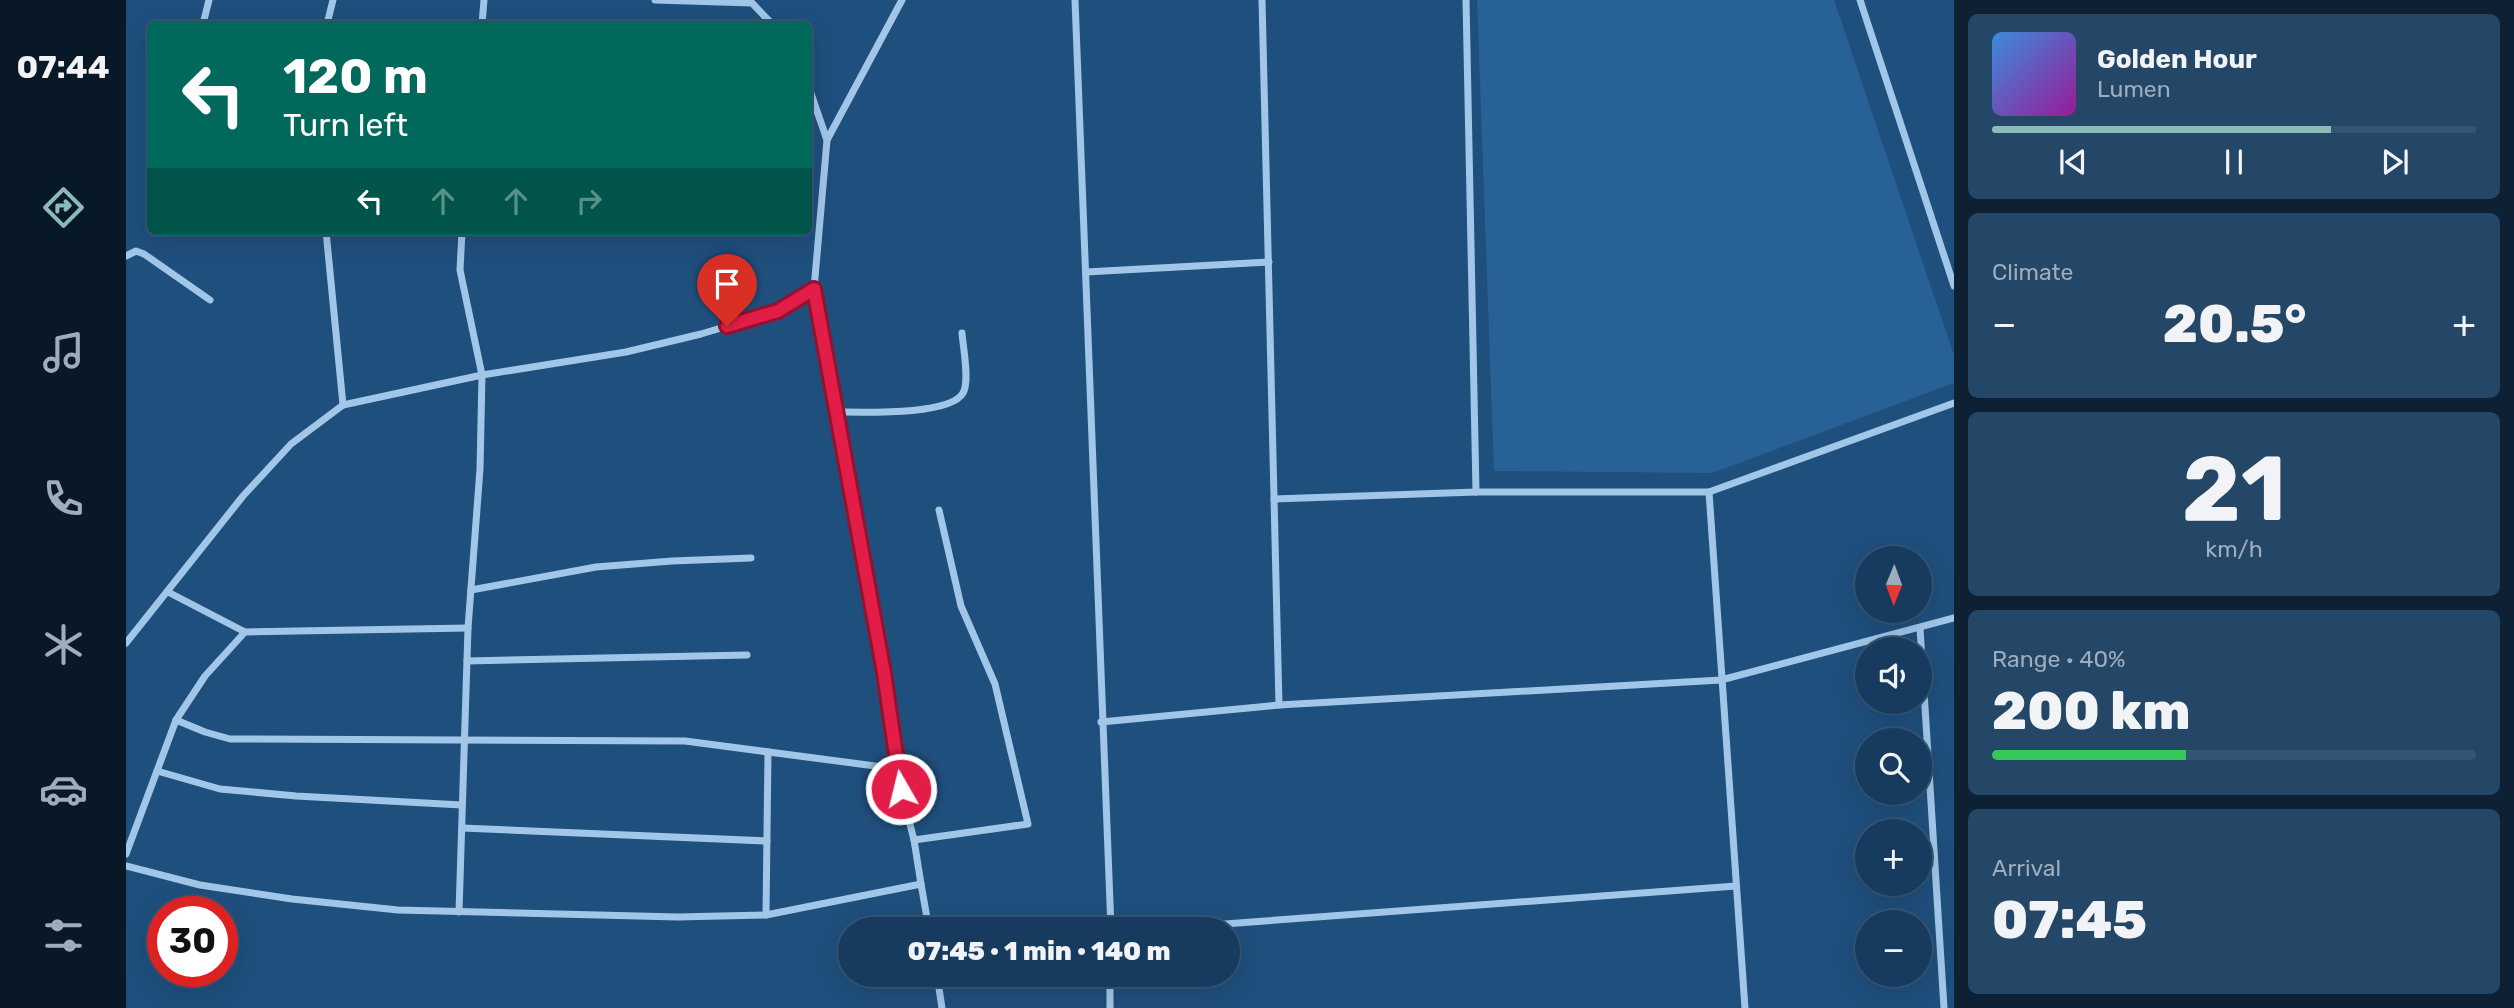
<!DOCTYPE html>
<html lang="en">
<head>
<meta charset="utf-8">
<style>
  :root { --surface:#173b5e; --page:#244667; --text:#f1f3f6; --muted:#9eadbc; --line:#365573; --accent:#8bbbb9 }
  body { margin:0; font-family:Rubik,sans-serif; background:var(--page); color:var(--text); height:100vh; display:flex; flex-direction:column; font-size:26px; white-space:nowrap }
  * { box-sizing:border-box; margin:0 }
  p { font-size:23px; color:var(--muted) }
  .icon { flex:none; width:38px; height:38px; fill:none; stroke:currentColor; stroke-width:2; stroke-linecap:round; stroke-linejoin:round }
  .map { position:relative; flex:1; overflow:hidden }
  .drawer { display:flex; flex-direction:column; gap:14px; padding:14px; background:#0d2034; width:560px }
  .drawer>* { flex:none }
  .top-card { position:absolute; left:21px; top:21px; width:665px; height:214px; border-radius:10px; box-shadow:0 7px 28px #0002,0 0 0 2px var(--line); background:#00695c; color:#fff; overflow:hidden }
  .needle { width:46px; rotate:181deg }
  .controls { position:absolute; left:1729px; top:546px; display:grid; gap:14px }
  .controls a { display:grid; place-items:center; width:77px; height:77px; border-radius:50%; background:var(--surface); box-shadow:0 7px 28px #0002,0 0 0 2px var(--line); font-size:35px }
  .speed { position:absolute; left:21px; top:896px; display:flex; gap:14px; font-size:35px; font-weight:700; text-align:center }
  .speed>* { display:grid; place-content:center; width:91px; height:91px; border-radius:50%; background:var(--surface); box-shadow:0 7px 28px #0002,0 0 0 2px var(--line); line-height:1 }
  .speed .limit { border:10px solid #d22; background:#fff; color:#111 }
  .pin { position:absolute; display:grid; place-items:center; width:60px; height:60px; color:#fff; margin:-72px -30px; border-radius:50% 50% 50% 0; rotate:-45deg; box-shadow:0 0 7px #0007 }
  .pin .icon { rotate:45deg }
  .me { position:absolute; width:77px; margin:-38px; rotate:352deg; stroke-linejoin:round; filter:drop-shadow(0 0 5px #0008) }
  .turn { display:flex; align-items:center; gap:24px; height:147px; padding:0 21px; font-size:32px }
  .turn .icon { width:91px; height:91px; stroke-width:2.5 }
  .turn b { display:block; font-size:49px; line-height:60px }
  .lanes { display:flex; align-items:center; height:66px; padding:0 21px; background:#0003; justify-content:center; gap:35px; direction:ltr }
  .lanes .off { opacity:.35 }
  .big { font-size:52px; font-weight:800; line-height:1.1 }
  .drawer .tile { flex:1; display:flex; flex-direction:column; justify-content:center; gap:10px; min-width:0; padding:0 24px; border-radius:10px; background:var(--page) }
  .drawer .dial { align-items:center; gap:0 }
  .dial b { font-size:91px; line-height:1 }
  .song { display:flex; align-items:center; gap:21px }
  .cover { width:84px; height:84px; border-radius:10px; background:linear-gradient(135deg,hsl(210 70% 55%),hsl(300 70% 35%)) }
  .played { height:7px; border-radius:4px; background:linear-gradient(90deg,var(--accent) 70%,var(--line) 70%) }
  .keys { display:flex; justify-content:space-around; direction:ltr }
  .heat { display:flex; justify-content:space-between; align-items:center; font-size:38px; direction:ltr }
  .charge { height:10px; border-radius:5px; background:linear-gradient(90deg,#34c759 40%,var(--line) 0) }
  .trip { position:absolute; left:712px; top:917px; width:402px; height:70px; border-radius:35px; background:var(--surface); box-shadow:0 7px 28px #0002,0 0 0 2px var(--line); font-weight:800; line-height:70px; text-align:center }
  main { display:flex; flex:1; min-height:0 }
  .tabs { display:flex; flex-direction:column; width:126px; justify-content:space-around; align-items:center; background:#091826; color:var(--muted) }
  .tabs .icon { width:49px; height:49px }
  .tabs .selected { color:var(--accent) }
  .tabs b { font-size:32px; color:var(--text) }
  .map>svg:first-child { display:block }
  .green { fill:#286195 }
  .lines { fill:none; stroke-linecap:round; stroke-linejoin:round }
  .street { stroke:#a1c6e7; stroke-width:7 }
  .route-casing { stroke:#92132f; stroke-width:18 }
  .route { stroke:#e11d48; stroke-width:12 }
</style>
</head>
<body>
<main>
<nav class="tabs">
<b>07:44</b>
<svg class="icon selected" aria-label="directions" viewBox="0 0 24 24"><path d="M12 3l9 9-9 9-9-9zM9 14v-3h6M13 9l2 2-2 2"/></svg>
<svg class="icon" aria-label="music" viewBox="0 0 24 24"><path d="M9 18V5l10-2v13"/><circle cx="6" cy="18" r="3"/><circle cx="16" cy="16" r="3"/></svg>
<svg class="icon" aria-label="phone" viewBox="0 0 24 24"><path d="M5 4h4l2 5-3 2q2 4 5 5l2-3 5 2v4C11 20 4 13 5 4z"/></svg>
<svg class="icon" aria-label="climate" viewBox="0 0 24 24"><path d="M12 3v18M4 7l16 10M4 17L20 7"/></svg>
<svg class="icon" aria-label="car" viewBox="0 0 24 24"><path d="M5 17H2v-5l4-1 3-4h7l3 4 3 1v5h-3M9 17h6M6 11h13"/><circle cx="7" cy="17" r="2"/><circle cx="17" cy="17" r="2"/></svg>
<svg class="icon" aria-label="filters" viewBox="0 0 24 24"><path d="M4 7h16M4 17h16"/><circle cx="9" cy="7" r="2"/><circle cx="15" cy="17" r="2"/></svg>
</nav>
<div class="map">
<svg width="1828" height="1008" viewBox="0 0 1828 1008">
  <rect width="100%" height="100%" fill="#1f4f7d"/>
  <path class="green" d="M1351,0H1708L1828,355V383L1586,473L1368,471Z"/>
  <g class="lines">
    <g class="street">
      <path d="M529,0L626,3L646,24"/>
      <path d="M949,0L985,929"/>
      <path d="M1136,0L1153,705"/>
      <path d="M1340,0L1350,492"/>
      <path d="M1734,0L1828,286"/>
      <path d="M77,24L83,0"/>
      <path d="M201,24L207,0"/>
      <path d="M356,24L358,0"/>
      <path d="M682,85L701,140"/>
      <path d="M200,231L217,405"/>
      <path d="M0,256L10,251L18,254L84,300"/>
      <path d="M960,272L1143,262"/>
      <path d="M688,289L758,673L775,789L788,840L795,884"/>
      <path d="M709,412C735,412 824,416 837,393C844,382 837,347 836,333"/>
      <path d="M1583,492L1619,1008"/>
      <path d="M1148,499L1350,492H1583L1828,403"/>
      <path d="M345,590L470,567L546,561L625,558"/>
      <path d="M42,592L119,632"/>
      <path d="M1794,628L1818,1008"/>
      <path d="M0,643L117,496L165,444L217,405L356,375L500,352L575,334L652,311L688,289L701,140L776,0"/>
      <path d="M341,661L621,655"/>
      <path d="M50,720L79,732L104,739L559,741L772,769"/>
      <path d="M975,722L1153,705L1595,680L1828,618"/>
      <path d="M31,771L94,789L170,796L336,805"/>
      <path d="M336,828L641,841"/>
      <path d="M788,840L902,824L869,684L835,606L813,510"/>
      <path d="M0,854L50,720L79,676L119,632L342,628"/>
      <path d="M0,866L74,885L166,899L272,910L552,917L640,915L795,884L803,929"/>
      <path d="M333,912L342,628L354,469L356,375L334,270L336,231"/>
      <path d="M640,915L642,752"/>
      <path d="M1031,929L1610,886"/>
      <path d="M811,975L816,1008"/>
      <path d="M984,1008V975"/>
    </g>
  </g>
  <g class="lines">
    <g class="route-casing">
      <path id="route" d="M601,326L652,311L688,289L758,673L775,789"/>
    </g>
    <use href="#route" class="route"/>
  </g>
</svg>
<div class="controls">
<a><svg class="needle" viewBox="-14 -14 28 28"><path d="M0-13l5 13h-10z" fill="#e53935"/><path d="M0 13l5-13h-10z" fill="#9eadbc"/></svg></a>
<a><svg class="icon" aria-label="sound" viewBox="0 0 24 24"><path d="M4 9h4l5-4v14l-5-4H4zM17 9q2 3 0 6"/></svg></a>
<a><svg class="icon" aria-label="search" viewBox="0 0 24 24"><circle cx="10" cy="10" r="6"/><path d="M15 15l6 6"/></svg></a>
<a>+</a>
<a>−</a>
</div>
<div class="speed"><div class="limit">30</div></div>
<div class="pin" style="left:601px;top:326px;background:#d93025"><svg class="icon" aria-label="arrive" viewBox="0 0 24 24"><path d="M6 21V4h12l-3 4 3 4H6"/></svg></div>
<svg class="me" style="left:775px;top:789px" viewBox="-20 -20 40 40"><circle r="17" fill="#e11d48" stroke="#fff" stroke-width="3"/><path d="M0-11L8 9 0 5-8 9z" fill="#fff"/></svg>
<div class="trip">07:45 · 1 min · 140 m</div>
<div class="top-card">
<div class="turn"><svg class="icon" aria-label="left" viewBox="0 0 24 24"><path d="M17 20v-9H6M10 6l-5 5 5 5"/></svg><div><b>120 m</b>Turn left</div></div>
<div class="lanes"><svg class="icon" aria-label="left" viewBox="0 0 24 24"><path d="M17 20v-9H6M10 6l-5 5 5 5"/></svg><svg class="icon off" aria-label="ahead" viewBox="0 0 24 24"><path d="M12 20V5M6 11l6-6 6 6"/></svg><svg class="icon off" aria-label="ahead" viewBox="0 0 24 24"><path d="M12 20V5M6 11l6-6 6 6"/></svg><svg class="icon off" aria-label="right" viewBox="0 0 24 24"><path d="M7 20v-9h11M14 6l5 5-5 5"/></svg></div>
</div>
</div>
<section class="drawer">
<div class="tile">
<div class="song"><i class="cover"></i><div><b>Golden Hour</b><p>Lumen</p></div></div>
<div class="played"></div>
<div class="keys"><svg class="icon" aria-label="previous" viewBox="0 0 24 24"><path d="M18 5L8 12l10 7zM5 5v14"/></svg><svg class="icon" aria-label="pause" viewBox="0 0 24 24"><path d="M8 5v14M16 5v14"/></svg><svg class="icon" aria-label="next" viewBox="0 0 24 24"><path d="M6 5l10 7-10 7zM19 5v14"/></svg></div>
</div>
<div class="tile"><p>Climate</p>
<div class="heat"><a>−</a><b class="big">20.5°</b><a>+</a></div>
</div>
<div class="tile dial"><b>21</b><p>km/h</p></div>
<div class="tile"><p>Range · 40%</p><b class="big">200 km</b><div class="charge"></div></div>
<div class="tile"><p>Arrival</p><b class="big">07:45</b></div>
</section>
</main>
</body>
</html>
